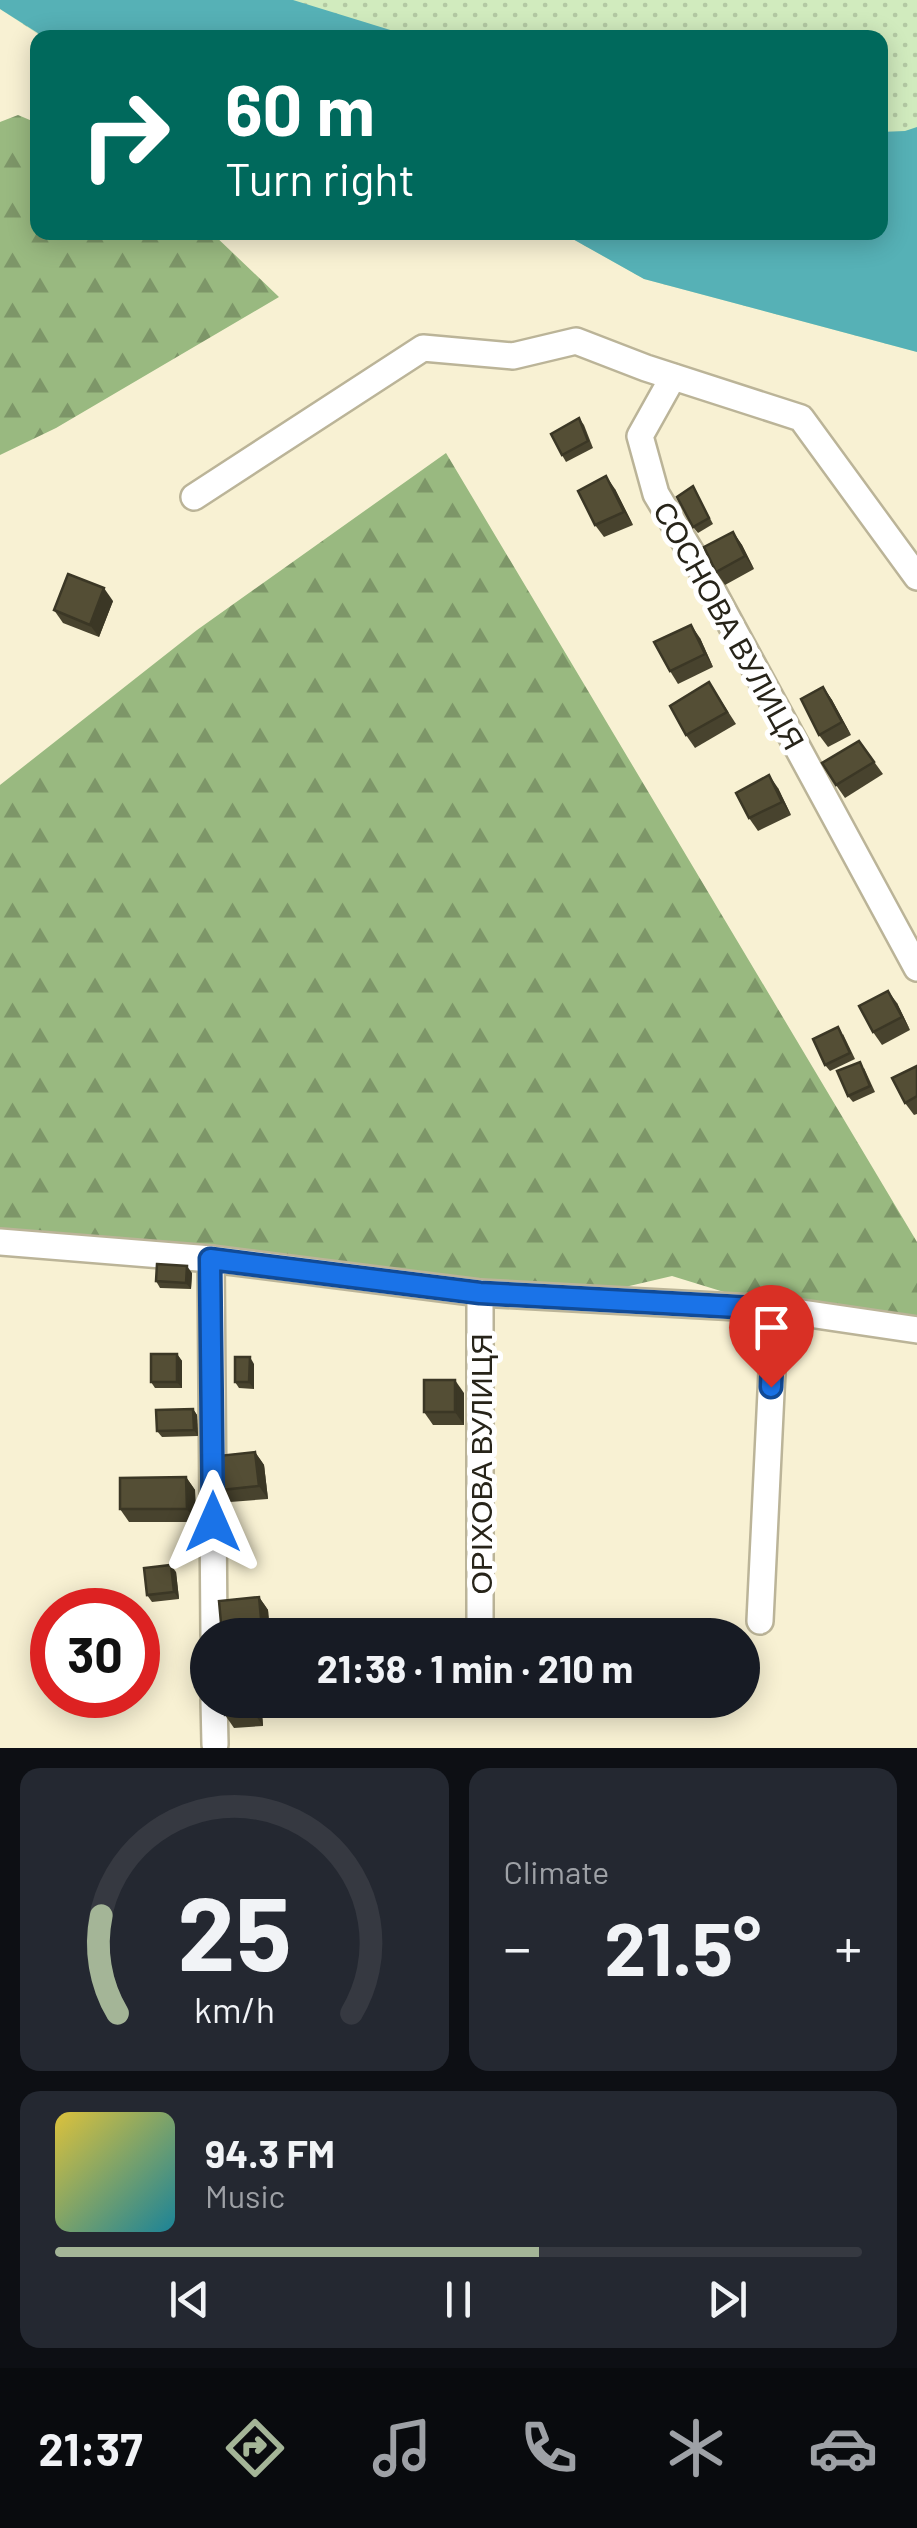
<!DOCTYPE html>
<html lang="en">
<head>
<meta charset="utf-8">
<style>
  :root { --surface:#171b24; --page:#242831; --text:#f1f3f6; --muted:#9ea1a6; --line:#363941; --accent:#a4b597 }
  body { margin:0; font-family:Barlow,sans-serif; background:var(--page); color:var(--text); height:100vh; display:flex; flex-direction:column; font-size:38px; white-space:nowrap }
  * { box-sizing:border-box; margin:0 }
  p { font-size:32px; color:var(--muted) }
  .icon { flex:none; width:55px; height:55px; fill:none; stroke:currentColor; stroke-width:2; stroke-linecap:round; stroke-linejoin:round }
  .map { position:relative; height:1748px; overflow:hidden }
  .side { display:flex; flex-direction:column; gap:20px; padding:20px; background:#0d0f14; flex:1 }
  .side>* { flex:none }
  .guide { position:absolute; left:30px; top:30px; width:858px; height:210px; border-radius:20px; box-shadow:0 5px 25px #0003; background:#00695c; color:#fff; overflow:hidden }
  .speed { position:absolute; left:30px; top:1588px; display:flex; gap:20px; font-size:50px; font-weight:700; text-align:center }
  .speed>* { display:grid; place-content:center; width:130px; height:130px; border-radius:50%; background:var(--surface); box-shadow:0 5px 25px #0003; line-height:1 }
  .speed .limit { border:15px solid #d22; background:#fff; color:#111 }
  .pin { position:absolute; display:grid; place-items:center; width:85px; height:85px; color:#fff; margin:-102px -42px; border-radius:50% 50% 50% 0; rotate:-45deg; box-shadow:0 0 10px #0007 }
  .pin .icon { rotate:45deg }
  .me { position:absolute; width:110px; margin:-55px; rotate:0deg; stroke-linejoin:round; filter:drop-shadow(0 0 8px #0008) }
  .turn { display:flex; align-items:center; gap:35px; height:210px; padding:0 30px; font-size:45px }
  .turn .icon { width:130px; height:130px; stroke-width:2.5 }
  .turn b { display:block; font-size:70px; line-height:85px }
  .big { font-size:75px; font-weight:700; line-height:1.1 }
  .side .tile { flex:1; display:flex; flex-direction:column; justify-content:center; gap:15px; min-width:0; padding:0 35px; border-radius:20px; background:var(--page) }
  .side .dial { align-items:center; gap:0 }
  .dial svg { height:260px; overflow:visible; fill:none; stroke:var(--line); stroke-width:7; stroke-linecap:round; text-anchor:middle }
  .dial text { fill:var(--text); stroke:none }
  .song { display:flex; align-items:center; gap:30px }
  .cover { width:120px; height:120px; border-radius:15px; background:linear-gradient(135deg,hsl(50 70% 55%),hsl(190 70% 35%)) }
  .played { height:10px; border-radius:5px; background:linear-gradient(90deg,var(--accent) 60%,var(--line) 60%) }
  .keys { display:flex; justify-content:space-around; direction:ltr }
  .heat { display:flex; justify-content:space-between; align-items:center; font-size:55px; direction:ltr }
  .side .tiles { flex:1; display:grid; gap:20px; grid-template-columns:1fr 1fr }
  .tile:last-child { grid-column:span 2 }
  .trip { position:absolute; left:190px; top:1618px; width:570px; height:100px; border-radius:50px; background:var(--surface); box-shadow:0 5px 25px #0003; font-weight:700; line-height:100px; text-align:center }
  .tab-bar { display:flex; height:160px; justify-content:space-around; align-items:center; background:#090b0e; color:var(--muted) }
  .tab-bar .icon { width:70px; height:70px }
  .tab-bar .on { color:var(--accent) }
  .tab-bar b { font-size:45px; color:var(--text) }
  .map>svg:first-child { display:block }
  .forest { fill:url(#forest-firs) }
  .park { fill:url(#park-dots) }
  .water { fill:#56b1b6 }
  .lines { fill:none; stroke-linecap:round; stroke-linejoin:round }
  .minor-casing { stroke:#bbb498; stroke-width:30 }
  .minor { stroke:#fff; stroke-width:25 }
  .wall { fill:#48432e }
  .shaded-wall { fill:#3b3725 }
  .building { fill:#544e35; stroke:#3b3725; stroke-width:2.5 }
  .route-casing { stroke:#114b97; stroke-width:25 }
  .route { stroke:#1a73e8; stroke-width:18 }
  .labels { text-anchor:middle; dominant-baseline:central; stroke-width:10; stroke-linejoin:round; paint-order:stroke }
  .street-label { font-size:30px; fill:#272419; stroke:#fff }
</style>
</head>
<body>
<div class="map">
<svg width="917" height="1748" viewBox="0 0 917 1748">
  <defs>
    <pattern id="forest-firs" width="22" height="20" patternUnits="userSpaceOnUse" patternTransform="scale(2.5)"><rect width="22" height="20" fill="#99b980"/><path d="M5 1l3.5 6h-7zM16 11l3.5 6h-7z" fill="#7d9668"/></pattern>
    <pattern id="park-dots" width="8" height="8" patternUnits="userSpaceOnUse" patternTransform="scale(2.5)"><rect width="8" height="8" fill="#d1ebbe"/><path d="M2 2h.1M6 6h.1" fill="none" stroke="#b3c9a3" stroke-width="1.8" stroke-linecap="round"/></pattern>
  </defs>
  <rect width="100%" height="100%" fill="#f8f1d3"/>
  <g class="forest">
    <path d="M18,115L37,123L38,232L212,233L279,297L56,428L0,455V122Z"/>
    <path d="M446,453L917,1242V1323L724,1292L672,1276L608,1291L402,1277L319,1262L0,1228V785L197,630Z"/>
  </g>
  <path class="park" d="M0,0H917V352L644,279L562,233L880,232V38H44L0,9Z"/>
  <g class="water">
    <path d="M0,0H293L413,37H44L0,9Z"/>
    <path d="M917,127V352L644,279L562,233L880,232V132L905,131Z"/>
  </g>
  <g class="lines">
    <g class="minor-casing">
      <g id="minor">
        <path d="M673,377L640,436L656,494L698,564L917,968"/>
        <path d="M194,497L423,348L513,356L576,341L646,368L801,418L917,577"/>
        <path d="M0,1242L211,1259L480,1293L775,1309L917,1330"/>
        <path d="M211,1259L214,1635"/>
        <path d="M760,1621L775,1309"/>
        <path d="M480,1635V1293"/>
        <path d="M214,1700L215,1744"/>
      </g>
    </g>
    <use href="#minor" class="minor"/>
  </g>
  <g class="wall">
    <path d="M579,418L584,425L593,448L566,462L562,455Z"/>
    <path d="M693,486L713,524L698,533L693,527Z"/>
    <path d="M615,489L633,525L604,537L595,525Z"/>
    <path d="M733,532L742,545L754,569L725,585L716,572Z"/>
    <path d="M113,601L99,637L63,623L54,610Z"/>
    <path d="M700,638L713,667L678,684L670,671Z"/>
    <path d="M709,682L736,724L695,748L686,735Z"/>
    <path d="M823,687L832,700L851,735L828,747L819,735Z"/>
    <path d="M859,741L883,774L845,798L836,785Z"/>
    <path d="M778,788L791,815L758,831L749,818Z"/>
    <path d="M897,1003L910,1030L882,1045L873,1032Z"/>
    <path d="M843,1034L855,1059L830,1071L825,1065Z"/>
    <path d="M917,1066V1114L914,1115L905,1103Z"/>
    <path d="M864,1068L875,1092L853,1102L848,1096Z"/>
    <path d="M192,1273L191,1289L160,1288L156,1281Z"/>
    <path d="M177,1354L182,1361V1388H155L151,1382Z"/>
    <path d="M254,1364V1389L239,1388L235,1382Z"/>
    <path d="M464,1393V1425H433L424,1412Z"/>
    <path d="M193,1409L197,1415L198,1436L162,1437L157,1431Z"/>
    <path d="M255,1452L264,1465L268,1499L230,1502L221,1490Z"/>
    <path d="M186,1477L195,1490L196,1522H129L120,1509Z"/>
    <path d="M176,1572L179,1599L152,1602L147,1595Z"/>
    <path d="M259,1597L268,1610L270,1635H223L222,1634Z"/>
    <path d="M261,1700L263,1726L234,1728L225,1715Z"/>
  </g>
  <g class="shaded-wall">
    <path d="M606,476L615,489L633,525L624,512Z"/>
    <path d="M733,532L742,545L754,569L745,556Z"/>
    <path d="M104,588L113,601L99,637L90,625Z"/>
    <path d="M691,625L700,638L713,667L705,654Z"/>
    <path d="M823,687L832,700L851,735L842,722Z"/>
    <path d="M769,775L778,788L791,815L782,802Z"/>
    <path d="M888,991L897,1003L910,1030L902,1017Z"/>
    <path d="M187,1266L192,1273L191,1289L186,1283Z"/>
    <path d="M177,1354L182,1361V1388L177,1382Z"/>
    <path d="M250,1357L254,1364V1389L249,1382Z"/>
    <path d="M455,1380L464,1393V1425L455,1412Z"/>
    <path d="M193,1409L197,1415L198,1436L194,1430Z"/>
    <path d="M255,1452L264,1465L268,1499L259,1486Z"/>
    <path d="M186,1477L195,1490L196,1522L187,1509Z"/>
    <path d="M171,1565L176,1572L179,1599L174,1592Z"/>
    <path d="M259,1597L268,1610L270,1635H266L262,1630Z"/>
    <path d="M253,1700H261L263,1726L254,1713Z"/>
  </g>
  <g class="building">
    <path d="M579,418L588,441L562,455L551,434Z"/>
    <path d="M606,476L624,512L595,525L578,491Z"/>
    <path d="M693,486L709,518L693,527L677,497Z"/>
    <path d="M733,532L745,556L716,572L704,547Z"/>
    <path d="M68,574L104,588L90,625L54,610Z"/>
    <path d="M691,625L705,654L670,671L654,642Z"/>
    <path d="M709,682L727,712L686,735L670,706Z"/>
    <path d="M823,687L842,722L819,735L801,699Z"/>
    <path d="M859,741L874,762L836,785L822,763Z"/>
    <path d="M769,775L782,802L749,818L736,793Z"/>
    <path d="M888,991L902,1017L873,1032L859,1006Z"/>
    <path d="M838,1027L850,1053L825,1065L813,1039Z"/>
    <path d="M860,1062L870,1086L848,1096L837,1071Z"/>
    <path d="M917,1066V1096L905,1103L892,1078Z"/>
    <path d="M157,1264L187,1266L186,1283L156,1281Z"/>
    <rect x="151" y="1354" width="26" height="28"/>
    <path d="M235,1357H250L249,1382H235Z"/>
    <rect x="424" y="1380" width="31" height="32"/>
    <path d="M193,1409L194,1430L157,1431L156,1410Z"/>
    <path d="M255,1452L259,1486L221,1490L218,1456Z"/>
    <path d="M186,1477L187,1509H120V1478Z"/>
    <path d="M171,1565L174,1592L147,1595L144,1568Z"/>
    <path d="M259,1597L262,1630L222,1634L219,1601Z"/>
    <path d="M224,1700H253L254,1713L225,1715Z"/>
  </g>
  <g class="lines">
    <g class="route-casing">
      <path id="route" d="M213,1522L210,1259L480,1293L774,1309L771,1387"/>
    </g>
    <use href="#route" class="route"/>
  </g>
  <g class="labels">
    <g class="street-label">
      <text transform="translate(730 625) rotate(61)">СОСНОВА ВУЛИЦЯ</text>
      <text transform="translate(480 1464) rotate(-90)">ОРІХОВА ВУЛИЦЯ</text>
    </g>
  </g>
</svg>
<div class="speed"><div class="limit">30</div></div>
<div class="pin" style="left:771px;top:1387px;background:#d93025"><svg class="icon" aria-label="arrive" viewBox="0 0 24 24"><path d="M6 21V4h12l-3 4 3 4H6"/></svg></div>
<svg class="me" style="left:213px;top:1522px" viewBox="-20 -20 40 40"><path d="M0-17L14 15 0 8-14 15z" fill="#1a73e8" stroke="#fff" stroke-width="4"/></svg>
<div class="trip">21:38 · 1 min · 210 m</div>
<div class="guide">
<div class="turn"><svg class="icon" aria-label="right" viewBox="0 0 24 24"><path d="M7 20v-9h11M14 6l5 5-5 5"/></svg><div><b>60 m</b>Turn right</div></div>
</div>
</div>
<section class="side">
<div class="tiles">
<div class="tile dial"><svg viewBox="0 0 100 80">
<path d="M14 69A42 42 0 1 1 86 69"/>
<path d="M14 69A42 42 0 0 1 9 39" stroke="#a4b597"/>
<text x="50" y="56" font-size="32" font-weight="700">25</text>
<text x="50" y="72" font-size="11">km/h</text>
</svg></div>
<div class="tile"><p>Climate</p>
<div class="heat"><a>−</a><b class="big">21.5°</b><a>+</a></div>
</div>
<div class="tile">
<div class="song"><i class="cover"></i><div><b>94.3 FM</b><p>Music</p></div></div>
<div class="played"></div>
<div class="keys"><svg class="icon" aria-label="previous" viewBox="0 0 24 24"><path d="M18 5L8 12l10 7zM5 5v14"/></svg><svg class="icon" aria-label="pause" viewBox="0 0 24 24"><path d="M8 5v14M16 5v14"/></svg><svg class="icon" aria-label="next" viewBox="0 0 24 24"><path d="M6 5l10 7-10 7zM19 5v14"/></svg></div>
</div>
</div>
</section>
<nav class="tab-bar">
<b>21:37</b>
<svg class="icon on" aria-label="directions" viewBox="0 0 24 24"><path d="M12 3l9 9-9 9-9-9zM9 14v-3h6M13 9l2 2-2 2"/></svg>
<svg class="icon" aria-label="music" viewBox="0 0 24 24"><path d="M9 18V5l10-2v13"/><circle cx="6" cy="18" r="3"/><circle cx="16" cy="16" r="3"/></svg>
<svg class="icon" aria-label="phone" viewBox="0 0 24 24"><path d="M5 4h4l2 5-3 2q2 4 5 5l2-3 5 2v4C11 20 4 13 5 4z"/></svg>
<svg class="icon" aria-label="climate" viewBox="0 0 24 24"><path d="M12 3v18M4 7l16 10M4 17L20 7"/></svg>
<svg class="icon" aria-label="car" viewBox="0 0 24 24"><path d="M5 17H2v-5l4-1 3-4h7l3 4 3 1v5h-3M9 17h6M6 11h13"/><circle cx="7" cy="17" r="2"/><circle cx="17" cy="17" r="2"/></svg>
</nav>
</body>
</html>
